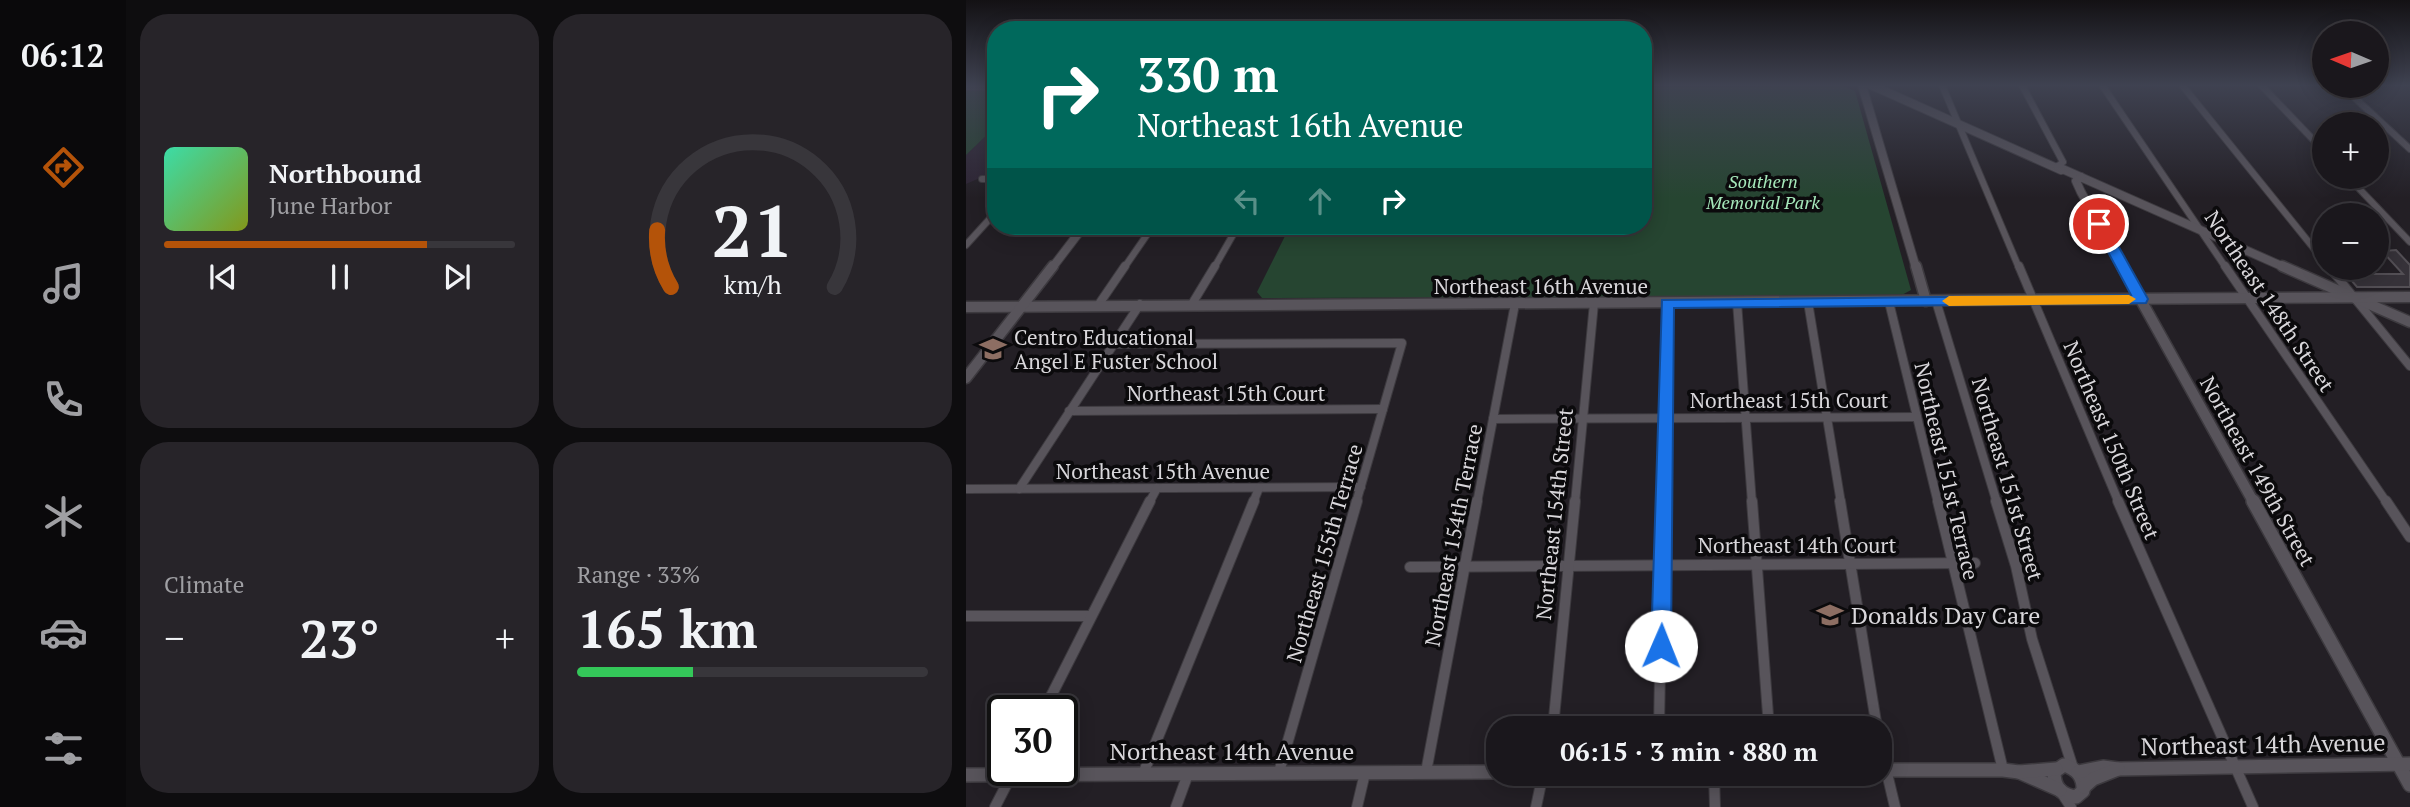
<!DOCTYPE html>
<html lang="en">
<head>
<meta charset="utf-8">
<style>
  :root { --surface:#1a171c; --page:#272429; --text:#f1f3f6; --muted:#9f9fa3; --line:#38363b; --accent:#b45309 }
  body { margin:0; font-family:"PT Serif",serif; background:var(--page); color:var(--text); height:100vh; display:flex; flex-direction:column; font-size:26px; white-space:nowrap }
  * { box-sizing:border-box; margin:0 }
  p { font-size:23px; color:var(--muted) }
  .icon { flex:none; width:38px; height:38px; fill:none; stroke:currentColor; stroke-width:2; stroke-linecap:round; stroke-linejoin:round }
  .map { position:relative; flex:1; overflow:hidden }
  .sheet { display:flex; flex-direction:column; gap:14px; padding:14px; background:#0e0d0f; width:840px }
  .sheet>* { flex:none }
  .guide { position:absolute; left:21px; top:21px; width:665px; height:214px; border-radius:28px; box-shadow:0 4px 18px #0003,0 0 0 2px var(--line); background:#00695c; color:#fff; overflow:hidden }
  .needle { width:46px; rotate:272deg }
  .controls { position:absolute; left:1346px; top:21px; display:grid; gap:14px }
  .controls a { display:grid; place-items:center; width:77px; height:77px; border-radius:50%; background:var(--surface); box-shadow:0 4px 18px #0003,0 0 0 2px var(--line); font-size:35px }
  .speed { position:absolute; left:21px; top:695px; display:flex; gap:14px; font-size:35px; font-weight:700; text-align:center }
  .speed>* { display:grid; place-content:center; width:91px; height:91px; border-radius:50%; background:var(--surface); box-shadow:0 4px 18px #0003,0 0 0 2px var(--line); line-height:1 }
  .speed .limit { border:4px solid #111; border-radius:10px; background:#fff; color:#111 }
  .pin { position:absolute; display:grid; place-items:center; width:60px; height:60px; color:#fff; margin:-30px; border:4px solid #fff; border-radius:50%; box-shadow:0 2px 7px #0007 }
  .me { position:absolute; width:77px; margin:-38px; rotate:1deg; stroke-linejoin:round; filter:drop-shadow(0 0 5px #0008) }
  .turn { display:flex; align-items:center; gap:24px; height:147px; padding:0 35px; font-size:32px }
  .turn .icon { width:91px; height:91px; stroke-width:2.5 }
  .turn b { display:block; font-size:49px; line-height:60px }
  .lanes { display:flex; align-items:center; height:66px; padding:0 35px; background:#0003; justify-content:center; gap:35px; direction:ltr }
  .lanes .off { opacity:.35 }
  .big { font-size:52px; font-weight:700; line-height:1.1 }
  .sheet .card { flex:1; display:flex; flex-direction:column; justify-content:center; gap:10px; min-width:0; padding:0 24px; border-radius:28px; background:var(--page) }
  .sheet .dial { align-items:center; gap:0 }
  .dial svg { height:182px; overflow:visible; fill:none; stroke:var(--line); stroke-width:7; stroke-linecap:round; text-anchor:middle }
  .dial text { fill:var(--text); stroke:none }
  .song { display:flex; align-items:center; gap:21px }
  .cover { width:84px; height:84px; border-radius:10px; background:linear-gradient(135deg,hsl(160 70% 55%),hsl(70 70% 35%)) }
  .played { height:7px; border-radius:4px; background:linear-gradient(90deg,var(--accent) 75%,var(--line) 75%) }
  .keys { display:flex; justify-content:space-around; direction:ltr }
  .heat { display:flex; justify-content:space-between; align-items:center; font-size:38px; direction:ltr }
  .charge { height:10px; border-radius:5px; background:linear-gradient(90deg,#34c759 33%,var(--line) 0) }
  .sheet .tiles { flex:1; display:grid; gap:14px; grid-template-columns:repeat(2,1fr) }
  .trip { position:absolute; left:520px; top:716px; width:406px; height:70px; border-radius:28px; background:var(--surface); box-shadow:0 4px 18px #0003,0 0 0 2px var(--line); font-weight:700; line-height:70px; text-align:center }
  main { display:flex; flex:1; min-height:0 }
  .menu { display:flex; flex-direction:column; width:126px; justify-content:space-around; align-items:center; background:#0a090b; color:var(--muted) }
  .menu .icon { width:49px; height:49px }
  .menu .on { color:var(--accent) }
  .menu b { font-size:32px; color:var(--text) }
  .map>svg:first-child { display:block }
  .education { fill:#2d2433 }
  .green { fill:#264531 }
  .building { fill:#363239; stroke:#534f55; stroke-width:2 }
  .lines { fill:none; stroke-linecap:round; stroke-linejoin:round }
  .street-far2-casing { stroke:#3d3a3f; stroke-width:8 }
  .street-far1-casing { stroke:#3d3a3f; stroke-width:10 }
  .street-casing { stroke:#3d3a3f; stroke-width:12 }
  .secondary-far2-casing { stroke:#3d3a3f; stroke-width:10 }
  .secondary-far1-casing { stroke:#3d3a3f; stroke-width:13 }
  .secondary-casing { stroke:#3d3a3f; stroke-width:16 }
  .street-far2 { stroke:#58545b; stroke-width:6 }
  .street-far1 { stroke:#58545b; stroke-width:8 }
  .street { stroke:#58545b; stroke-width:10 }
  .secondary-far2 { stroke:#58545b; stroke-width:8 }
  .secondary-far1 { stroke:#58545b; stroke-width:10 }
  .secondary { stroke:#58545b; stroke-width:13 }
  .route { fill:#1a73e8; stroke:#114b97; stroke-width:2 }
  .slow { fill:#f59e0b }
  .labels { text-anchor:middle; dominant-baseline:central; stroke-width:7; stroke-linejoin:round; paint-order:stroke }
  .far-park-label { font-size:18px; font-style:italic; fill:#a6e9bb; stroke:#0b0a0c }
  .street-label { font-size:21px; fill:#d9d7db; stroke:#0b0a0c }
  .poi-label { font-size:21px; fill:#d9d7db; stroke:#0b0a0c; text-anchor:start }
  .near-poi-label { font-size:24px; fill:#d9d7db; stroke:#0b0a0c; text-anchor:start }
  .near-street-label { font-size:24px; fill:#d9d7db; stroke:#0b0a0c }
</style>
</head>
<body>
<main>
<nav class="menu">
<b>06:12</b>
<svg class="icon on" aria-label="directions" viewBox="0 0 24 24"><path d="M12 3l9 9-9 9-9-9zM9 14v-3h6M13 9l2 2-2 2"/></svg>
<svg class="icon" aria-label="music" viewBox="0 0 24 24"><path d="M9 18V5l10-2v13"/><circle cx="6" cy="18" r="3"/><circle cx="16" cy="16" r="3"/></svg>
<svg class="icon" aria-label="phone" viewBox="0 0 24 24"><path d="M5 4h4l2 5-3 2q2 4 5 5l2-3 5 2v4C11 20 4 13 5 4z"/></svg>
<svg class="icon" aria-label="climate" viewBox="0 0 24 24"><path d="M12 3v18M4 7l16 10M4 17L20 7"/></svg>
<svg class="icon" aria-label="car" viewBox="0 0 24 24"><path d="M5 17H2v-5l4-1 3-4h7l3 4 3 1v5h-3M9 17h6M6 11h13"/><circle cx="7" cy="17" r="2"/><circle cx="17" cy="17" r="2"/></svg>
<svg class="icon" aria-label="filters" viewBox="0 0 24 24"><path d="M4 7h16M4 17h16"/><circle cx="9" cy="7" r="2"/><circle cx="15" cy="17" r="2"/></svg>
</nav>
<section class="sheet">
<div class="tiles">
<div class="card">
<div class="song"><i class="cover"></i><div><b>Northbound</b><p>June Harbor</p></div></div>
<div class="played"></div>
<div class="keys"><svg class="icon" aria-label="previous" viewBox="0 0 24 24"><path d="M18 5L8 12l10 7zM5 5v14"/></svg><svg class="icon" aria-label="pause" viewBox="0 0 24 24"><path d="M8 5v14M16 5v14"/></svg><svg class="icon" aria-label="next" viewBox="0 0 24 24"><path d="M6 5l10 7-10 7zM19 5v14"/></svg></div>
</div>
<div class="card dial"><svg viewBox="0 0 100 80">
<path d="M14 69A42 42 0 1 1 86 69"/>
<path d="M14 69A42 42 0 0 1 8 44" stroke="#b45309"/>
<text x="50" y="56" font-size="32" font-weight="700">21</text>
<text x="50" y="72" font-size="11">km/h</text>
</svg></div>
<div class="card"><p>Climate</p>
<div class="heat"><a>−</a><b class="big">23°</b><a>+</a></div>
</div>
<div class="card"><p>Range · 33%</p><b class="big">165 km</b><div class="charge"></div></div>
</div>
</section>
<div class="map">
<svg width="1444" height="807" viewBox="0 0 1444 807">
  <rect width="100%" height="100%" fill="#231f25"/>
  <path class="education" d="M30,126V176L14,178L0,184V155Z"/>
  <g class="green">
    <path d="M876,86L889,91L945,290L934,296L296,298L291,292L324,226H677V87Z"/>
    <path d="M0,90H30V126L0,155Z"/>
  </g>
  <path class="building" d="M1430,250L1444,265V287H1391L1375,268H1390L1395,274H1437L1416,251Z"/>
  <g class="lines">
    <g class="street-far2-casing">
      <g id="street-far2">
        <path d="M976,85L1053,268"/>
        <path d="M1056,85L1097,162L1091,167"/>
        <path d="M1136,85L1260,268"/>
        <path d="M1216,85L1358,261"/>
        <path d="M1295,85L1358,151"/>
        <path d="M1376,86L1444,149"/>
        <path d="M1382,177L1444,242"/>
        <path d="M16,179H30"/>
        <path d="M0,245L30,212"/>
        <path d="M158,268L187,226"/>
        <path d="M248,268L272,226"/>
      </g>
    </g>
    <g class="street-far1-casing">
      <g id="street-far1">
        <path d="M1053,266L1153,503"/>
        <path d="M1259,266L1421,503"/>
        <path d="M1364,268L1444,366"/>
        <path d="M970,301L1031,503"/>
        <path d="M771,302L786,503"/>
        <path d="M842,302L875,503"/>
        <path d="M923,302L972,503"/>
        <path d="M133,304L159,266"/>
        <path d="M226,304L249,266"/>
        <path d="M147,344L436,343L390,503"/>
        <path d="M103,411L417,409"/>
        <path d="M527,419L951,417"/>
        <path d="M0,489L395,487"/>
        <path d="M53,489L174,304"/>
        <path d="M183,503L191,488"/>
        <path d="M287,503L293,488"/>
        <path d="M511,503L549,304"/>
        <path d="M609,503L628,303"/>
        <path d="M697,503L701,303"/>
      </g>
    </g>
    <g class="street-casing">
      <g id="street">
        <path d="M786,501L803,728"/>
        <path d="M874,501L911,728"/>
        <path d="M972,501L1037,770"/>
        <path d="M1030,501L1050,566L1066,639L1107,768"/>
        <path d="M1152,501L1287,807"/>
        <path d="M1420,501L1444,537"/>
        <path d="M444,567L1009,563"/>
        <path d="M0,616H125"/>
        <path d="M78,710L184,501"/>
        <path d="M587,728L609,501"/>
        <path d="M693,728L697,501"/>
        <path d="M914,744L929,807"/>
        <path d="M313,772L391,501"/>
        <path d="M460,772L511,501"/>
        <path d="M177,774L288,501"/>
        <path d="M748,774L749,807"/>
        <path d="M1097,795L1105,807"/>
        <path d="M29,807L47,772"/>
        <path d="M210,807L222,774"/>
        <path d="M391,807L399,773"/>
        <path d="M570,807L577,774"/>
      </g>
    </g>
    <g class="secondary-far2-casing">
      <g id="secondary-far2">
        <path d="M896,85L950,268"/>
        <path d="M905,85L1095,170"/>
        <path d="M0,86H30"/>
        <path d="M1092,167L1320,268"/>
        <path d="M1115,177L1110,181L1115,192L1157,268"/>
        <path d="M86,268L118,226"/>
      </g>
    </g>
    <g class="secondary-far1-casing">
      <g id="secondary-far1">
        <path d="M950,266L960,301"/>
        <path d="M1156,266L1288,503"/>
        <path d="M1316,266L1444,322"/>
        <path d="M0,307L1444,297"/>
        <path d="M0,378L87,266"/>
      </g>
    </g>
    <g class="secondary-casing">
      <g id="secondary">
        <path d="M1287,501L1444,785"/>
        <path d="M1098,765C1111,769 1118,777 1117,791L1110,797C1095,795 1088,787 1088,772Z"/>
        <path d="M914,770H1037L1053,772L1094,790"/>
        <path d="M1053,772L1090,769"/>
        <path d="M1112,772L1137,767L1152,769L1444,764"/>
        <path d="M0,775L532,772"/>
        <path d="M1118,787L1127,779L1152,769"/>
      </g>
    </g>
    <use href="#street-far2" class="street-far2"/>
    <use href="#street-far1" class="street-far1"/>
    <use href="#street" class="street"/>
    <use href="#secondary-far2" class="secondary-far2"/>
    <use href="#secondary-far1" class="secondary-far1"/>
    <use href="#secondary" class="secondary"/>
  </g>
  <linearGradient id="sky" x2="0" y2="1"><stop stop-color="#131114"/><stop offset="0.43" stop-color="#3f4251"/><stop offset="1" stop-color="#3f4251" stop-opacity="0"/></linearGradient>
  <rect width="1444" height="198" fill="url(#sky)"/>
  <path class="route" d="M1133,220L1140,224L1182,299L1180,303L708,308L705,646L703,653L695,656L688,653L685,646L696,300L1165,295L1127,224Z"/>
  <path class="slow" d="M1163,295L1170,299L1163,304L983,306L976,301L983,296Z"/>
  <defs>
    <g id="school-bare" transform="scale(2.1)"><path d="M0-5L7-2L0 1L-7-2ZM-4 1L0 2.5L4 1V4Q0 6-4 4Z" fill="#8d6e63" stroke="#0b0a0c" stroke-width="2.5" paint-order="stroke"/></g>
  </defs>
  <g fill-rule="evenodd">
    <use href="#school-bare" x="27" y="349"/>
    <use href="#school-bare" x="864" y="615"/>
  </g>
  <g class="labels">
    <g class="far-park-label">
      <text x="797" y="181">Southern<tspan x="797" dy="21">Memorial Park</tspan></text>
    </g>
    <g class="street-label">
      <text x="575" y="286">Northeast 16th Avenue</text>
      <text transform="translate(1304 301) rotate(56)">Northeast 148th Street</text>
      <text x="260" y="393">Northeast 15th Court</text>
      <text x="823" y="400">Northeast 15th Court</text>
      <text transform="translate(1146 440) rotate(67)">Northeast 150th Street</text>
      <text x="197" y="471">Northeast 15th Avenue</text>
      <text transform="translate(981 471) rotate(77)">Northeast 151st Terrace</text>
      <text transform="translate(1292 471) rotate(61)">Northeast 149th Street</text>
      <text transform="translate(1042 479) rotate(74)">Northeast 151st Street</text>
      <text transform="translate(588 514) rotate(-84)">Northeast 154th Street</text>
      <text transform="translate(487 535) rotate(-79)">Northeast 154th Terrace</text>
      <text x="831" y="545">Northeast 14th Court</text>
      <text transform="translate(358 553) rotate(-74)">Northeast 155th Terrace</text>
    </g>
    <g class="poi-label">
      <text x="48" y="337">Centro Educational<tspan x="48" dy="24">Angel E Fuster School</tspan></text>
    </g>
    <g class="near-poi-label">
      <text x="885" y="615">Donalds Day Care</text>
    </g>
    <g class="near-street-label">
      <text transform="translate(1297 744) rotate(-1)">Northeast 14th Avenue</text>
      <text x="266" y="751">Northeast 14th Avenue</text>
    </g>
  </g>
</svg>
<div class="controls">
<a><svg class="needle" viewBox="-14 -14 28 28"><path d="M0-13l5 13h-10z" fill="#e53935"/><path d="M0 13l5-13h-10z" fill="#9f9fa3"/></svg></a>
<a>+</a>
<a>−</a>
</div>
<div class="speed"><div class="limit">30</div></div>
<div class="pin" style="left:1133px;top:224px;background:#d93025"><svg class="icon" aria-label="arrive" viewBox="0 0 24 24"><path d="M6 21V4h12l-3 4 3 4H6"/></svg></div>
<svg class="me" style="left:695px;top:646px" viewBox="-20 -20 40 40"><circle r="19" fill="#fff"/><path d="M0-13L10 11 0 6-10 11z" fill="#1a73e8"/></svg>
<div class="trip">06:15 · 3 min · 880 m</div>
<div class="guide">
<div class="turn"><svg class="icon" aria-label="right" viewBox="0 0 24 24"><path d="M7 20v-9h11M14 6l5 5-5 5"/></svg><div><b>330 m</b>Northeast 16th Avenue</div></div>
<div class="lanes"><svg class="icon off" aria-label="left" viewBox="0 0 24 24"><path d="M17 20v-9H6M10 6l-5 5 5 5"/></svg><svg class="icon off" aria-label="ahead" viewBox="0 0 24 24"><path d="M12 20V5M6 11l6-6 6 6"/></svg><svg class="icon" aria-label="right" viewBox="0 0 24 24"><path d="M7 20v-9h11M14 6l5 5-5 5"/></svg></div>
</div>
</div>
</main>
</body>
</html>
